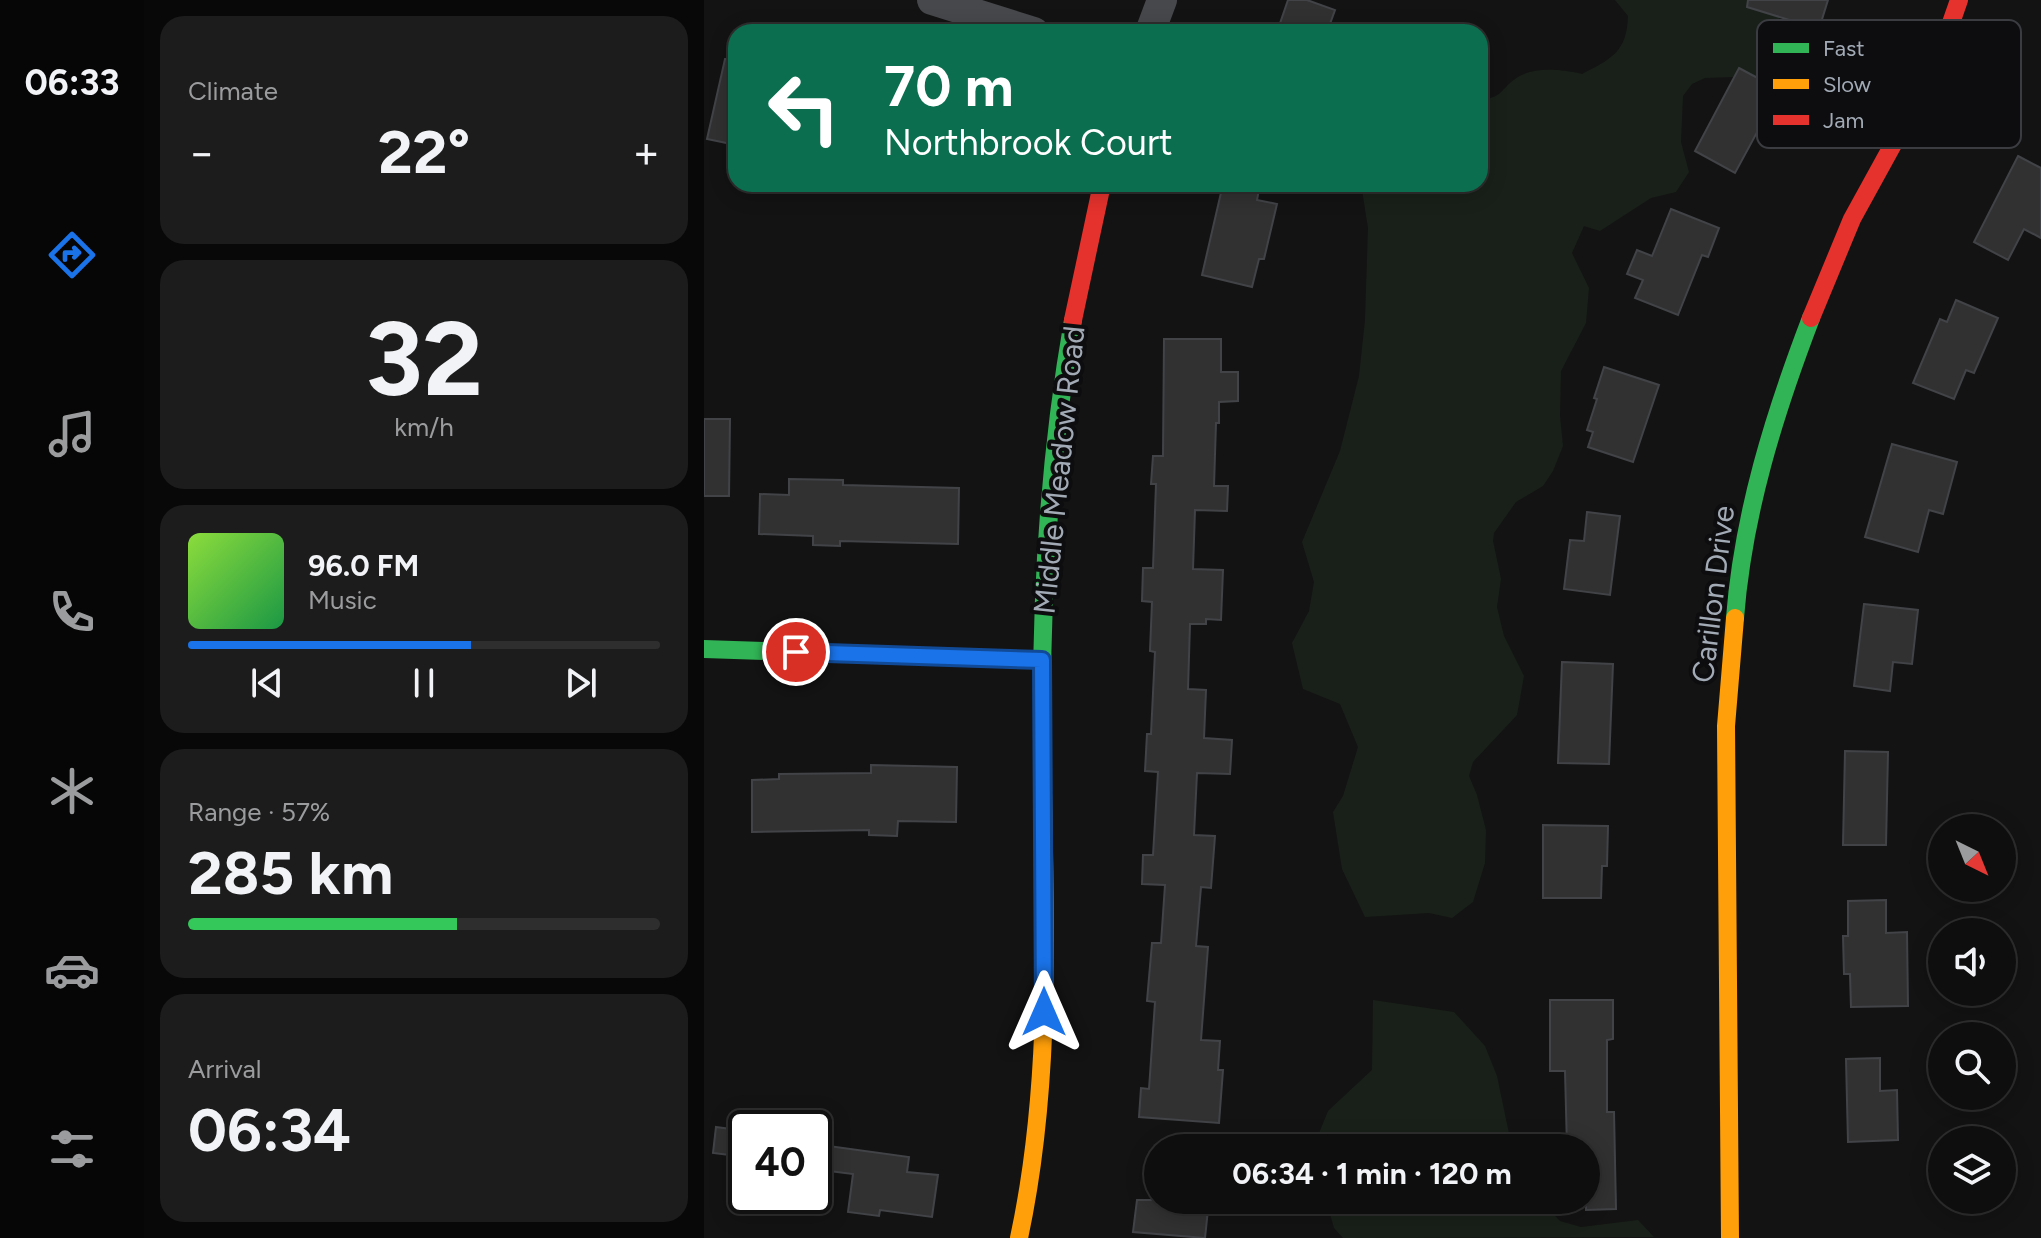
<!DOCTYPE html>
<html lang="en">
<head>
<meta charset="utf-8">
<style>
  :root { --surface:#0e0e0e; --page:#1c1c1c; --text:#f1f3f6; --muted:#9b9c9e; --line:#2e2e2e; --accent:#1a73e8 }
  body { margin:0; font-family:Figtree,sans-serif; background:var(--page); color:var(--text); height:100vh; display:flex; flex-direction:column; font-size:30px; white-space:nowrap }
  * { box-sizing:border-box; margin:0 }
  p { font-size:26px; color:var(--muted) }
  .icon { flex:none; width:44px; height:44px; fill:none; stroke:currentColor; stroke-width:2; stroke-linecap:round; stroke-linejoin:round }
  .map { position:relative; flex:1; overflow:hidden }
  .details { display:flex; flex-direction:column; gap:16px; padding:16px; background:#080808; width:560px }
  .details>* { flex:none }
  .banner { position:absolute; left:24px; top:24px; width:760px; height:168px; border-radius:24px; box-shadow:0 4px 20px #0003,0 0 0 2px var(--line); background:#0b6e4f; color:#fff; overflow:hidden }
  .needle { width:52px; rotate:137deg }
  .fabs { position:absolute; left:1224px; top:814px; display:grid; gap:16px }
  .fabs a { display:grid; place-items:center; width:88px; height:88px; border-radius:50%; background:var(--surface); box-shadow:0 4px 20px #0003,0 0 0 2px var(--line); font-size:40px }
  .speed { position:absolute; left:24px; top:1110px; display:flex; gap:16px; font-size:40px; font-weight:700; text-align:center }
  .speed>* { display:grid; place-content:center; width:104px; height:104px; border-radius:50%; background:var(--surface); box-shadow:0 4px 20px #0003,0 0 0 2px var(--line); line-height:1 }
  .speed .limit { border:4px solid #111; border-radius:12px; background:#fff; color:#111 }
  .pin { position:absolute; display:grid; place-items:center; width:68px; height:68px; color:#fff; margin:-34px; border:4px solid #fff; border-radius:50%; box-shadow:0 2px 8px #0007 }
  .me { position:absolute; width:88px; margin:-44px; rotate:0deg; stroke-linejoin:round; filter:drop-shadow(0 0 6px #0008) }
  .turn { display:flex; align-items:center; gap:28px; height:168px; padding:0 24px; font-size:36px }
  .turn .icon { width:104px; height:104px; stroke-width:2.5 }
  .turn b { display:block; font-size:56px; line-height:68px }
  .big { font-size:60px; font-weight:700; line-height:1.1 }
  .details .card { flex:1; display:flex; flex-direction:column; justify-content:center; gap:12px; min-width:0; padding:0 28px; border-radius:24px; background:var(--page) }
  .details .dial { align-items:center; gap:0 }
  .dial b { font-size:104px; line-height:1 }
  .song { display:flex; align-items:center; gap:24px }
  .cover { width:96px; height:96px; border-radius:12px; background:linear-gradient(135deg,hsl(90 70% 55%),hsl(140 70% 35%)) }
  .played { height:8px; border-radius:4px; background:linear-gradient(90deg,var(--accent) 60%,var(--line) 60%) }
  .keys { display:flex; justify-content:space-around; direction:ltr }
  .heat { display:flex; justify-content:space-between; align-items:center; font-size:44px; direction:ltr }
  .charge { height:12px; border-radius:6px; background:linear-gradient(90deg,#34c759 57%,var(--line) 0) }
  .trip { position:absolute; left:440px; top:1134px; width:456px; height:80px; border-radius:40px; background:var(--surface); box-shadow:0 4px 20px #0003,0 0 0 2px var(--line); font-weight:700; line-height:80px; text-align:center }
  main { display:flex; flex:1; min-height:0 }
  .dock { display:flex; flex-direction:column; width:144px; justify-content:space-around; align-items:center; background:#060606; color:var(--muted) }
  .dock .icon { width:56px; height:56px }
  .dock .selected { color:var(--accent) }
  .dock b { font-size:36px; color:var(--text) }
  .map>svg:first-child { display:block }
  .green { fill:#192019 }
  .building { fill:#313132; stroke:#414347; stroke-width:2 }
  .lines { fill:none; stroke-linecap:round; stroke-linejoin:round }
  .street { stroke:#47484c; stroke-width:30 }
  .fast { stroke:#30b455; stroke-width:18 }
  .slow { stroke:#ff9f0a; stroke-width:18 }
  .jam { stroke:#e5322d; stroke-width:18 }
  .route-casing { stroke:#114b97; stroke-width:20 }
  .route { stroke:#1a73e8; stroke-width:14 }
  .labels { text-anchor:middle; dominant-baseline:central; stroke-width:8; stroke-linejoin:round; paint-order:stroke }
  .street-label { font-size:30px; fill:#a2aab5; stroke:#0d0d0f }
  .key { fill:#0d0d0f; stroke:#3a3c41; stroke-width:2 }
  .key-label { font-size:22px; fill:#a2aab5 }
</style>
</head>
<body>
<main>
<nav class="dock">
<b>06:33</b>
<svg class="icon selected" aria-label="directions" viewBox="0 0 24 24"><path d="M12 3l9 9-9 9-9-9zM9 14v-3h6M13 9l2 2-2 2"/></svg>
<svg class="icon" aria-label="music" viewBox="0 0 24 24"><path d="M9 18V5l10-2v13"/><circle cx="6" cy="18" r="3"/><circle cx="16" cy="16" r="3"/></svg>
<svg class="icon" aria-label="phone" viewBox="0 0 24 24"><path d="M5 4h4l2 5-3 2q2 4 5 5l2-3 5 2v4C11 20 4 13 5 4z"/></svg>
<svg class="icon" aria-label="climate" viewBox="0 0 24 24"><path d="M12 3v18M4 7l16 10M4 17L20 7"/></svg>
<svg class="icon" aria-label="car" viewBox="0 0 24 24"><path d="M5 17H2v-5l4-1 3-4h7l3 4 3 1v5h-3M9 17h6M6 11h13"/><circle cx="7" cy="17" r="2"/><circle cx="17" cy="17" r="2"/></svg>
<svg class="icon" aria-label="filters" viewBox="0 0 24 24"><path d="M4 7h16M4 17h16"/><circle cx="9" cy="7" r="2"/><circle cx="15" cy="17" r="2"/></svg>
</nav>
<section class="details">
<div class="card"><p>Climate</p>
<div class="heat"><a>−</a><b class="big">22°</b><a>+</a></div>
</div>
<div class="card dial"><b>32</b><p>km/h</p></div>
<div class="card">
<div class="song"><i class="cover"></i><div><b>96.0 FM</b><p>Music</p></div></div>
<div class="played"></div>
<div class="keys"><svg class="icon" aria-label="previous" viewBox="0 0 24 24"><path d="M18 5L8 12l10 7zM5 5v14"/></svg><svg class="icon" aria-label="pause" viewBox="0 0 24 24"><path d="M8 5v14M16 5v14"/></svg><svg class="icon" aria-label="next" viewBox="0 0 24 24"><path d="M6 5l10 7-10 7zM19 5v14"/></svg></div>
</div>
<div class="card"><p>Range · 57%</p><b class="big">285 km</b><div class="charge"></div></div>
<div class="card"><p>Arrival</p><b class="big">06:34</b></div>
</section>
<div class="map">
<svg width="1337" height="1238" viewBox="0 0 1337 1238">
  <rect width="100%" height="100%" fill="#131313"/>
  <g class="green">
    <path d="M911,0H1059C1074,16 1114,60 1109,82L1093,86L1058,76L1001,78L988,84L979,96L977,142L985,172L972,192L947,198L896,231L880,226L868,253L885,288L882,323L857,371L856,416L859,446L849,471L839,486L812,502L790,533L789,541L797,579L793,607L800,636L820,676L813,715L769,762L765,776L773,795L782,830L781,863L769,902L748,918L725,913L661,917L638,869L629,812L639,796L654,747L636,704L599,689L588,643L605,611L610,582L598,542L636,451L655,376L661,320L664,228L658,190L651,184H776V101C803,95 795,89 814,77C831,66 860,70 878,74C907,59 923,52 924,16Z"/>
    <path d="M669,1000L750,1012L781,1046L793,1076L808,1148H609L624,1111L668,1070Z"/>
    <path d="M622,1200H836L856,1221L877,1227L934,1220L950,1237L639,1238L630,1228Z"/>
  </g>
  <g class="building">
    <path d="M584,0H603L631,10L623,32H573Z"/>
    <path d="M1044,0H1124L1115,29L1043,7Z"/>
    <path d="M21,59L32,60V145L3,139Z"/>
    <path d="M1035,68L1076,90L1031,173L991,151Z"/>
    <path d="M1314,156L1337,168V238L1320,229L1304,260L1270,242Z"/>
    <path d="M519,184H556L553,200L573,204L560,259H555L548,287L498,275Z"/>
    <path d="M967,209L1015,228L1004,257L998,255L974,315L931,298L939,280L923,274L933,250L948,256Z"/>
    <path d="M1252,300L1294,318L1270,373L1262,370L1250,399L1209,383L1236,319L1243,322Z"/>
    <path d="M460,339H517V372H534V401L515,402V423H512L510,486H524L523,511L491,510L489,569L519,570L517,620L502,619V624H486L484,689L502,690L500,738L528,740L526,774L493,773L490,835L511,836L507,888L497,887L492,946L504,947L497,1040L516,1041L514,1070H519L515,1123L435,1117L437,1088L445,1089L451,1002L443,1001L448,943H457L461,885L438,884L439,855H449L454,772L441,771L443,734H447L451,652L446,651L448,602L438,601L439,568H449L452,484H447L449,456H459Z"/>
    <path d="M900,367L955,385L929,462L884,447L889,432L883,430L893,399L890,398Z"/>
    <path d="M0,419H26L25,496H0Z"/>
    <path d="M1188,444L1253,462L1239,514L1225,510L1214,552L1161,537Z"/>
    <path d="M85,479L139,480V485L255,488L254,544L136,541V546L109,545V536L55,534L56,494L85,495Z"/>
    <path d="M883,512L916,516L906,595L860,589L866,540L880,541Z"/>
    <path d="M1160,604L1214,610L1208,664L1189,662L1186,691L1150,686Z"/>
    <path d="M858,662L909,664L905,764L854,763Z"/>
    <path d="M1141,751L1184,752L1182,845H1139Z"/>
    <path d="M167,765L253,767L252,822L194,821L193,836L165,835V830L48,832V780L75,779V774L167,773Z"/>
    <path d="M839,825L904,826L903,866H898L897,898H839Z"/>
    <path d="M1182,900V933L1203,932L1204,1006L1147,1007L1146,974H1140L1139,936H1144V901Z"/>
    <path d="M846,1000H909V1039L903,1040V1112H910L912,1209L882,1210V1148H863L861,1071H846Z"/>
    <path d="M1176,1058V1091L1193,1090L1194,1140L1144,1142L1142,1059Z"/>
    <path d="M12,1127L42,1131V1157L9,1153Z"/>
    <path d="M110,1144L205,1157L203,1172L234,1175L228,1217L176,1210L175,1216L144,1212L149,1174L110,1169Z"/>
    <path d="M433,1200H505L501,1238L429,1232Z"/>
  </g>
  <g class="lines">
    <g class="street">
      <path d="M228,0L330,32"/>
      <path d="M446,32L458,0"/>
    </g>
    <g class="fast">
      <path d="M1031,618C1039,514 1070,415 1107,318"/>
      <path d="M0,649L338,660"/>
      <path d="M338,700C338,572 347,446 369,320"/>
    </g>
    <g class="slow">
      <path d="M315,1238C353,1061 338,879 338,700"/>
      <path d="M1026,1238L1022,726L1031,618"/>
    </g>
    <g class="jam">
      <path d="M1107,318L1148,219L1203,119L1240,43L1255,0"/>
      <path d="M369,320L398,184"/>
    </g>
  </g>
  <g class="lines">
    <g class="route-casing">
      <path id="route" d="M92,652L338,660L340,1012"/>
    </g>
    <use href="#route" class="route"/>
  </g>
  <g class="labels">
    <g class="street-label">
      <text transform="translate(355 470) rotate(-84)">Middle Meadow Road</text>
      <text transform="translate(1009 594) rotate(-83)">Carillon Drive</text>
    </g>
  </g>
  <rect x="1053" y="20" width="264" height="128" rx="12" class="key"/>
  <rect x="1069" y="43" width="36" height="10" fill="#30b455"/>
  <rect x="1069" y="79" width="36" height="10" fill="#ff9f0a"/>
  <rect x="1069" y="115" width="36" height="10" fill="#e5322d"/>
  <g class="key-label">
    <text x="1119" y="56">Fast</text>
    <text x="1119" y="92">Slow</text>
    <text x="1119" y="128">Jam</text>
  </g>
</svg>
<div class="fabs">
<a><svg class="needle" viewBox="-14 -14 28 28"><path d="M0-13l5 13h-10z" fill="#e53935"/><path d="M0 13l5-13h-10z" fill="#9b9c9e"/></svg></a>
<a><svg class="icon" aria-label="sound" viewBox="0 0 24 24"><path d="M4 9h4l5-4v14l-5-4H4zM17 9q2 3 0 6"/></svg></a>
<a><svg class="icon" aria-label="search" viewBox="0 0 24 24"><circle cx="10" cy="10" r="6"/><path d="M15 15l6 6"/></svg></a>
<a><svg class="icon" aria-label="layers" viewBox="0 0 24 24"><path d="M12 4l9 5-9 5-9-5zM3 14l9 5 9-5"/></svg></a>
</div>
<div class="speed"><div class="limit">40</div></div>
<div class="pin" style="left:92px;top:652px;background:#d93025"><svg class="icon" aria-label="arrive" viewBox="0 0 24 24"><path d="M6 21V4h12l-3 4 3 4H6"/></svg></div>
<svg class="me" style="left:340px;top:1012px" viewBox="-20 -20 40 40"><path d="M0-17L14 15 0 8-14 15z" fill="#1a73e8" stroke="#fff" stroke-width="4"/></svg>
<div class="trip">06:34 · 1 min · 120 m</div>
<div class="banner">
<div class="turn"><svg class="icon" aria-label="left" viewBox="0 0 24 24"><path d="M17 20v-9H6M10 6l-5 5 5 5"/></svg><div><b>70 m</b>Northbrook Court</div></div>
</div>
</div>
</main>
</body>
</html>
